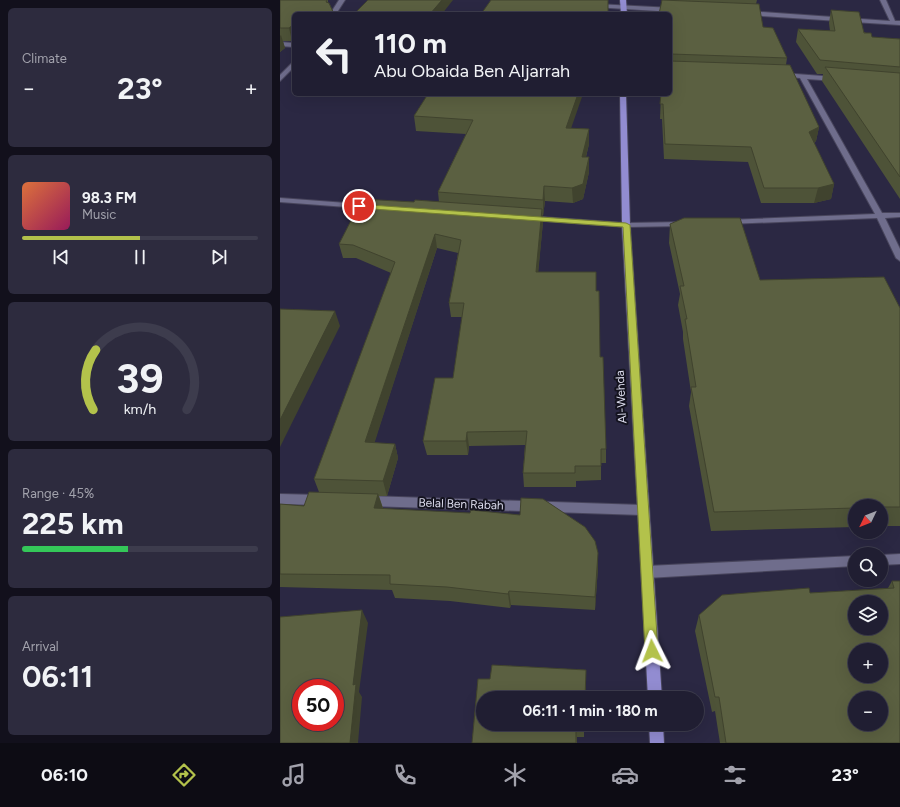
<!DOCTYPE html>
<html lang="en">
<head>
<meta charset="utf-8">
<style>
  :root { --surface:#201e32; --page:#2d2b3e; --text:#f1f3f6; --muted:#a2a2ac; --line:#3d3c4d; --accent:#b3c24b }
  body { margin:0; font-family:Figtree,sans-serif; background:var(--page); color:var(--text); height:100vh; display:flex; flex-direction:column; font-size:15px; white-space:nowrap }
  * { box-sizing:border-box; margin:0 }
  p { font-size:13px; color:var(--muted) }
  .icon { flex:none; width:22px; height:22px; fill:none; stroke:currentColor; stroke-width:2; stroke-linecap:round; stroke-linejoin:round }
  .map { position:relative; flex:1; overflow:hidden }
  .drawer { display:flex; flex-direction:column; gap:8px; padding:8px; background:#12101c; width:280px }
  .drawer>* { flex:none }
  .hud { position:absolute; left:12px; top:12px; width:380px; height:84px; border-radius:6px; box-shadow:0 4px 16px #0002,0 0 0 1px var(--line); background:#201e32; color:var(--text); overflow:hidden }
  .needle { width:26px; rotate:227deg }
  .buttons { position:absolute; left:568px; top:499px; display:grid; gap:8px }
  .buttons a { display:grid; place-items:center; width:40px; height:40px; border-radius:50%; background:var(--surface); box-shadow:0 4px 16px #0002,0 0 0 1px var(--line); font-size:20px }
  .speed { position:absolute; left:12px; top:679px; display:flex; gap:8px; font-size:20px; font-weight:700; text-align:center }
  .speed>* { display:grid; place-content:center; width:52px; height:52px; border-radius:50%; background:var(--surface); box-shadow:0 4px 16px #0002,0 0 0 1px var(--line); line-height:1 }
  .speed .limit { border:6px solid #d22; background:#fff; color:#111 }
  .pin { position:absolute; display:grid; place-items:center; width:34px; height:34px; color:#fff; margin:-17px; border:2px solid #fff; border-radius:50%; box-shadow:0 1px 4px #0007 }
  .me { position:absolute; width:44px; margin:-22px; rotate:357deg; stroke-linejoin:round; filter:drop-shadow(0 0 3px #0008) }
  .turn { display:flex; align-items:center; gap:14px; height:84px; padding:0 16px; font-size:18px }
  .turn .icon { width:52px; height:52px; stroke-width:2.5 }
  .turn b { display:block; font-size:28px; line-height:34px }
  .big { font-size:30px; font-weight:700; line-height:1.1 }
  .drawer .card { flex:1; display:flex; flex-direction:column; justify-content:center; gap:6px; min-width:0; padding:0 14px; border-radius:6px; background:var(--page) }
  .drawer .dial { align-items:center; gap:0 }
  .dial svg { height:104px; overflow:visible; fill:none; stroke:var(--line); stroke-width:7; stroke-linecap:round; text-anchor:middle }
  .dial text { fill:var(--text); stroke:none }
  .song { display:flex; align-items:center; gap:12px }
  .cover { width:48px; height:48px; border-radius:6px; background:linear-gradient(135deg,hsl(20 70% 55%),hsl(330 70% 35%)) }
  .played { height:4px; border-radius:2px; background:linear-gradient(90deg,var(--accent) 50%,var(--line) 50%) }
  .keys { display:flex; justify-content:space-around; direction:ltr }
  .heat { display:flex; justify-content:space-between; align-items:center; font-size:22px; direction:ltr }
  .charge { height:6px; border-radius:3px; background:linear-gradient(90deg,#34c759 45%,var(--line) 0) }
  .trip { position:absolute; left:196px; top:691px; width:228px; height:40px; border-radius:20px; background:var(--surface); box-shadow:0 4px 16px #0002,0 0 0 1px var(--line); font-weight:700; line-height:40px; text-align:center }
  .menu { display:flex; height:64px; justify-content:space-around; align-items:center; background:#0d0c14; color:var(--muted) }
  .menu .icon { width:28px; height:28px }
  .menu .current { color:var(--accent) }
  .menu b { font-size:18px; color:var(--text) }
  main { display:flex; flex:1; min-height:0 }
  .map>svg:first-child { display:block }
  .lines { fill:none; stroke-linecap:round; stroke-linejoin:round }
  .minor-casing { stroke:#48455c; stroke-width:2 }
  .major-casing { stroke:#48455c; stroke-width:2 }
  .minor { fill:#6f6d8c; fill-rule:evenodd }
  .major { fill:#928cd1; fill-rule:evenodd }
  .wall { fill:#4e5338 }
  .shaded-wall { fill:#40432e }
  .building { fill:#5b6041; stroke:#40432e; fill-rule:evenodd }
  .route { fill:#b3c24b; stroke:#747e31 }
  .labels { text-anchor:middle; dominant-baseline:central; stroke-width:4; stroke-linejoin:round; paint-order:stroke }
  .street-label { font-size:12px; fill:#dbdbec; stroke:#14131f }
</style>
</head>
<body>
<main>
<section class="drawer">
<div class="card"><p>Climate</p>
<div class="heat"><a>−</a><b class="big">23°</b><a>+</a></div>
</div>
<div class="card">
<div class="song"><i class="cover"></i><div><b>98.3 FM</b><p>Music</p></div></div>
<div class="played"></div>
<div class="keys"><svg class="icon" aria-label="previous" viewBox="0 0 24 24"><path d="M18 5L8 12l10 7zM5 5v14"/></svg><svg class="icon" aria-label="pause" viewBox="0 0 24 24"><path d="M8 5v14M16 5v14"/></svg><svg class="icon" aria-label="next" viewBox="0 0 24 24"><path d="M6 5l10 7-10 7zM19 5v14"/></svg></div>
</div>
<div class="card dial"><svg viewBox="0 0 100 80">
<path d="M14 69A42 42 0 1 1 86 69"/>
<path d="M14 69A42 42 0 0 1 16 23" stroke="#b3c24b"/>
<text x="50" y="56" font-size="32" font-weight="700">39</text>
<text x="50" y="72" font-size="11">km/h</text>
</svg></div>
<div class="card"><p>Range · 45%</p><b class="big">225 km</b><div class="charge"></div></div>
<div class="card"><p>Arrival</p><b class="big">06:11</b></div>
</section>
<div class="map">
<svg width="620" height="743" viewBox="0 0 620 743">
  <rect width="100%" height="100%" fill="#2b2843"/>
  <g class="lines">
    <g class="minor-casing">
      <g id="minor">
        <path d="M59,0H65L56,14H50Z"/>
        <path d="M600,0H606L615,21H620V25L467,15L464,13L467,11L610,21Z"/>
        <path d="M316,4L393,8L396,10L393,12L314,7L313,6Z"/>
        <path d="M0,42L14,43V47L0,46Z"/>
        <path d="M14,61V67L0,81V75Z"/>
        <path d="M502,73L556,77L559,79L556,81L527,79L602,213H620V217L605,218L620,249V261L616,258L597,218L448,224L444,222L448,220L595,214L520,78L500,76L499,75Z"/>
        <path d="M0,198L93,205L97,207L93,209L0,202Z"/>
        <path d="M247,216L346,223L404,222L408,224L404,226L346,227L250,220H247Z"/>
        <path d="M0,494L39,495L43,497L45,500L43,503L39,505L0,504Z"/>
        <path d="M89,496L362,505L366,507L368,510L366,513L362,515L89,506L85,504L83,501L85,498Z"/>
        <path d="M620,554V564L601,565V555Z"/>
        <path d="M575,556V566L367,578L363,576L361,572L363,568L367,566Z"/>
      </g>
    </g>
    <g class="major-casing">
      <g id="major">
        <path d="M340,0H346L347,14H341Z"/>
        <path d="M340,94H346L350,225L382,698H368L342,225Z"/>
        <path d="M369,724H383L384,743H370Z"/>
      </g>
    </g>
    <use href="#minor" class="minor"/>
    <use href="#major" class="major"/>
  </g>
  <g class="wall">
    <path d="M0,0H48V3L14,14L12,41H3L5,48L0,52Z"/>
    <path d="M382,0H477L476,4L483,27L507,58L506,65L539,127L536,141L534,143L554,184L551,199L534,203H481L468,162L384,159L382,119H380L381,94H390Z"/>
    <path d="M551,10L592,37L620,39V199L542,81L543,74H537L516,42L518,29L550,31L549,23Z"/>
    <path d="M148,94L291,128L309,129V144L306,157H309V172L303,199L293,203L265,201L263,216L262,215L263,222L258,272L316,291L326,449V463H321V480L296,481V487H244L243,473L245,445L189,446L188,455H147L143,441L173,378L182,317H171L169,303L178,253L157,248L94,443L115,444L118,458L107,496H99L103,508L318,567L315,610L231,605L230,608L170,601L115,598L112,590L0,587V504L24,506L39,492L34,479L111,273L76,258H63L59,244L134,202H159L158,192L186,134L136,131L134,116Z"/>
    <path d="M390,224L480,280L620,308V526H601V506H575V527L431,531L409,406L411,392L403,339V332L398,305L400,294L389,243Z"/>
    <path d="M612,581H620V743H440L435,711L432,712L415,631L419,615L530,593L608,588Z"/>
    <path d="M212,665L306,670V698H203V724H304V737H297V743H192L198,679H210Z"/>
  </g>
  <g class="shaded-wall">
    <path d="M162,0H173L162,14H150Z"/>
    <path d="M14,24V40L12,41L9,28Z"/>
    <path d="M1,35L5,48L0,52V36Z"/>
    <path d="M298,94H303L286,143V128Z"/>
    <path d="M539,127L536,141L526,147L529,132Z"/>
    <path d="M309,129V144L302,172V157Z"/>
    <path d="M309,157V172L303,199L293,203L292,188Z"/>
    <path d="M554,184L551,199L534,203L538,188Z"/>
    <path d="M264,186L265,201L263,216V200Z"/>
    <path d="M262,209L263,222L257,286L256,272Z"/>
    <path d="M155,234L157,248L90,457L85,442Z"/>
    <path d="M55,311L60,326L0,447V420Z"/>
    <path d="M187,432L189,446L188,455L186,441Z"/>
    <path d="M115,444L118,458L107,496L103,481Z"/>
    <path d="M98,494L103,509L94,508Z"/>
    <path d="M318,553V567L315,610V597Z"/>
    <path d="M229,591L231,605L230,608L228,594Z"/>
    <path d="M82,610L88,623L79,692L82,697L78,743H70L73,685Z"/>
    <path d="M306,670V698H305Z"/>
  </g>
  <g class="building">
    <path d="M0,0H47L46,2L49,3L54,14H14V24L9,28H0Z"/>
    <path d="M88,0H162L150,14H74Z"/>
    <path d="M211,0H328V14H201Z"/>
    <path d="M382,0L479,4L483,27L493,28L507,58L391,54L390,55V14H379Z"/>
    <path d="M551,10L579,12L584,33H591L592,37L620,39V67L540,60L518,29L555,31Z"/>
    <path d="M390,61L510,65L539,127L529,132L554,184L538,188H484L471,147L385,144L383,104H380L381,94H390Z"/>
    <path d="M545,67L620,73V177Z"/>
    <path d="M148,94H298L286,128L309,129L302,157H309L303,184L292,188L264,186L263,200L158,192L193,120L134,116Z"/>
    <path d="M82,199L134,202L135,200L262,209L256,272H316V291H319L320,357H323L326,449H321V466H295V473H243L247,431L187,432L186,441H143L155,378H173L184,303H169L181,240L155,234L85,442L115,444L103,481L34,479L115,262L73,245L59,244Z"/>
    <path d="M404,218H460L480,280L604,277L620,308V507H601V506H575V508L434,512L411,387H416L405,319H407L400,286H404L390,224Z"/>
    <path d="M0,309L55,311L0,420Z"/>
    <path d="M29,492L98,494L94,508L190,513L191,510L240,515L241,498L263,499L305,527L315,541L318,553L315,597L229,591L228,594L167,587L110,584V575L0,574V504L24,506Z"/>
    <path d="M612,581H620V743H446L439,697H435L419,615L442,595L529,588L530,593L614,588ZM575,602H601V628H575ZM575,650H601V676H575ZM575,698H601V724H575Z"/>
    <path d="M82,610L73,685L76,684L70,743H0V617ZM21,688H55V722H21Z"/>
    <path d="M212,665L306,670L305,698H203V724H304V725H296V743H192L198,679H210Z"/>
  </g>
  <path class="route" d="M76,204L346,223L350,225L378,651L376,655L372,657L367,655L365,651L343,227L79,208L76,207Z"/>
  <g class="labels">
    <g class="street-label">
      <text transform="translate(341 397) rotate(-93)">Al-Wehda</text>
      <text transform="translate(181 504) rotate(2)">Belal Ben Rabah</text>
    </g>
  </g>
</svg>
<div class="buttons">
<a><svg class="needle" viewBox="-14 -14 28 28"><path d="M0-13l5 13h-10z" fill="#e53935"/><path d="M0 13l5-13h-10z" fill="#a2a2ac"/></svg></a>
<a><svg class="icon" aria-label="search" viewBox="0 0 24 24"><circle cx="10" cy="10" r="6"/><path d="M15 15l6 6"/></svg></a>
<a><svg class="icon" aria-label="layers" viewBox="0 0 24 24"><path d="M12 4l9 5-9 5-9-5zM3 14l9 5 9-5"/></svg></a>
<a>+</a>
<a>−</a>
</div>
<div class="speed"><div class="limit">50</div></div>
<div class="pin" style="left:79px;top:206px;background:#d93025"><svg class="icon" aria-label="arrive" viewBox="0 0 24 24"><path d="M6 21V4h12l-3 4 3 4H6"/></svg></div>
<svg class="me" style="left:372px;top:651px" viewBox="-20 -20 40 40"><path d="M0-17L14 15 0 8-14 15z" fill="#b3c24b" stroke="#fff" stroke-width="4"/></svg>
<div class="trip">06:11 · 1 min · 180 m</div>
<div class="hud">
<div class="turn"><svg class="icon" aria-label="left" viewBox="0 0 24 24"><path d="M17 20v-9H6M10 6l-5 5 5 5"/></svg><div><b>110 m</b>Abu Obaida Ben Aljarrah</div></div>
</div>
</div>
</main>
<nav class="menu">
<b>06:10</b>
<svg class="icon current" aria-label="directions" viewBox="0 0 24 24"><path d="M12 3l9 9-9 9-9-9zM9 14v-3h6M13 9l2 2-2 2"/></svg>
<svg class="icon" aria-label="music" viewBox="0 0 24 24"><path d="M9 18V5l10-2v13"/><circle cx="6" cy="18" r="3"/><circle cx="16" cy="16" r="3"/></svg>
<svg class="icon" aria-label="phone" viewBox="0 0 24 24"><path d="M5 4h4l2 5-3 2q2 4 5 5l2-3 5 2v4C11 20 4 13 5 4z"/></svg>
<svg class="icon" aria-label="climate" viewBox="0 0 24 24"><path d="M12 3v18M4 7l16 10M4 17L20 7"/></svg>
<svg class="icon" aria-label="car" viewBox="0 0 24 24"><path d="M5 17H2v-5l4-1 3-4h7l3 4 3 1v5h-3M9 17h6M6 11h13"/><circle cx="7" cy="17" r="2"/><circle cx="17" cy="17" r="2"/></svg>
<svg class="icon" aria-label="filters" viewBox="0 0 24 24"><path d="M4 7h16M4 17h16"/><circle cx="9" cy="7" r="2"/><circle cx="15" cy="17" r="2"/></svg>
<b>23°</b>
</nav>
</body>
</html>
